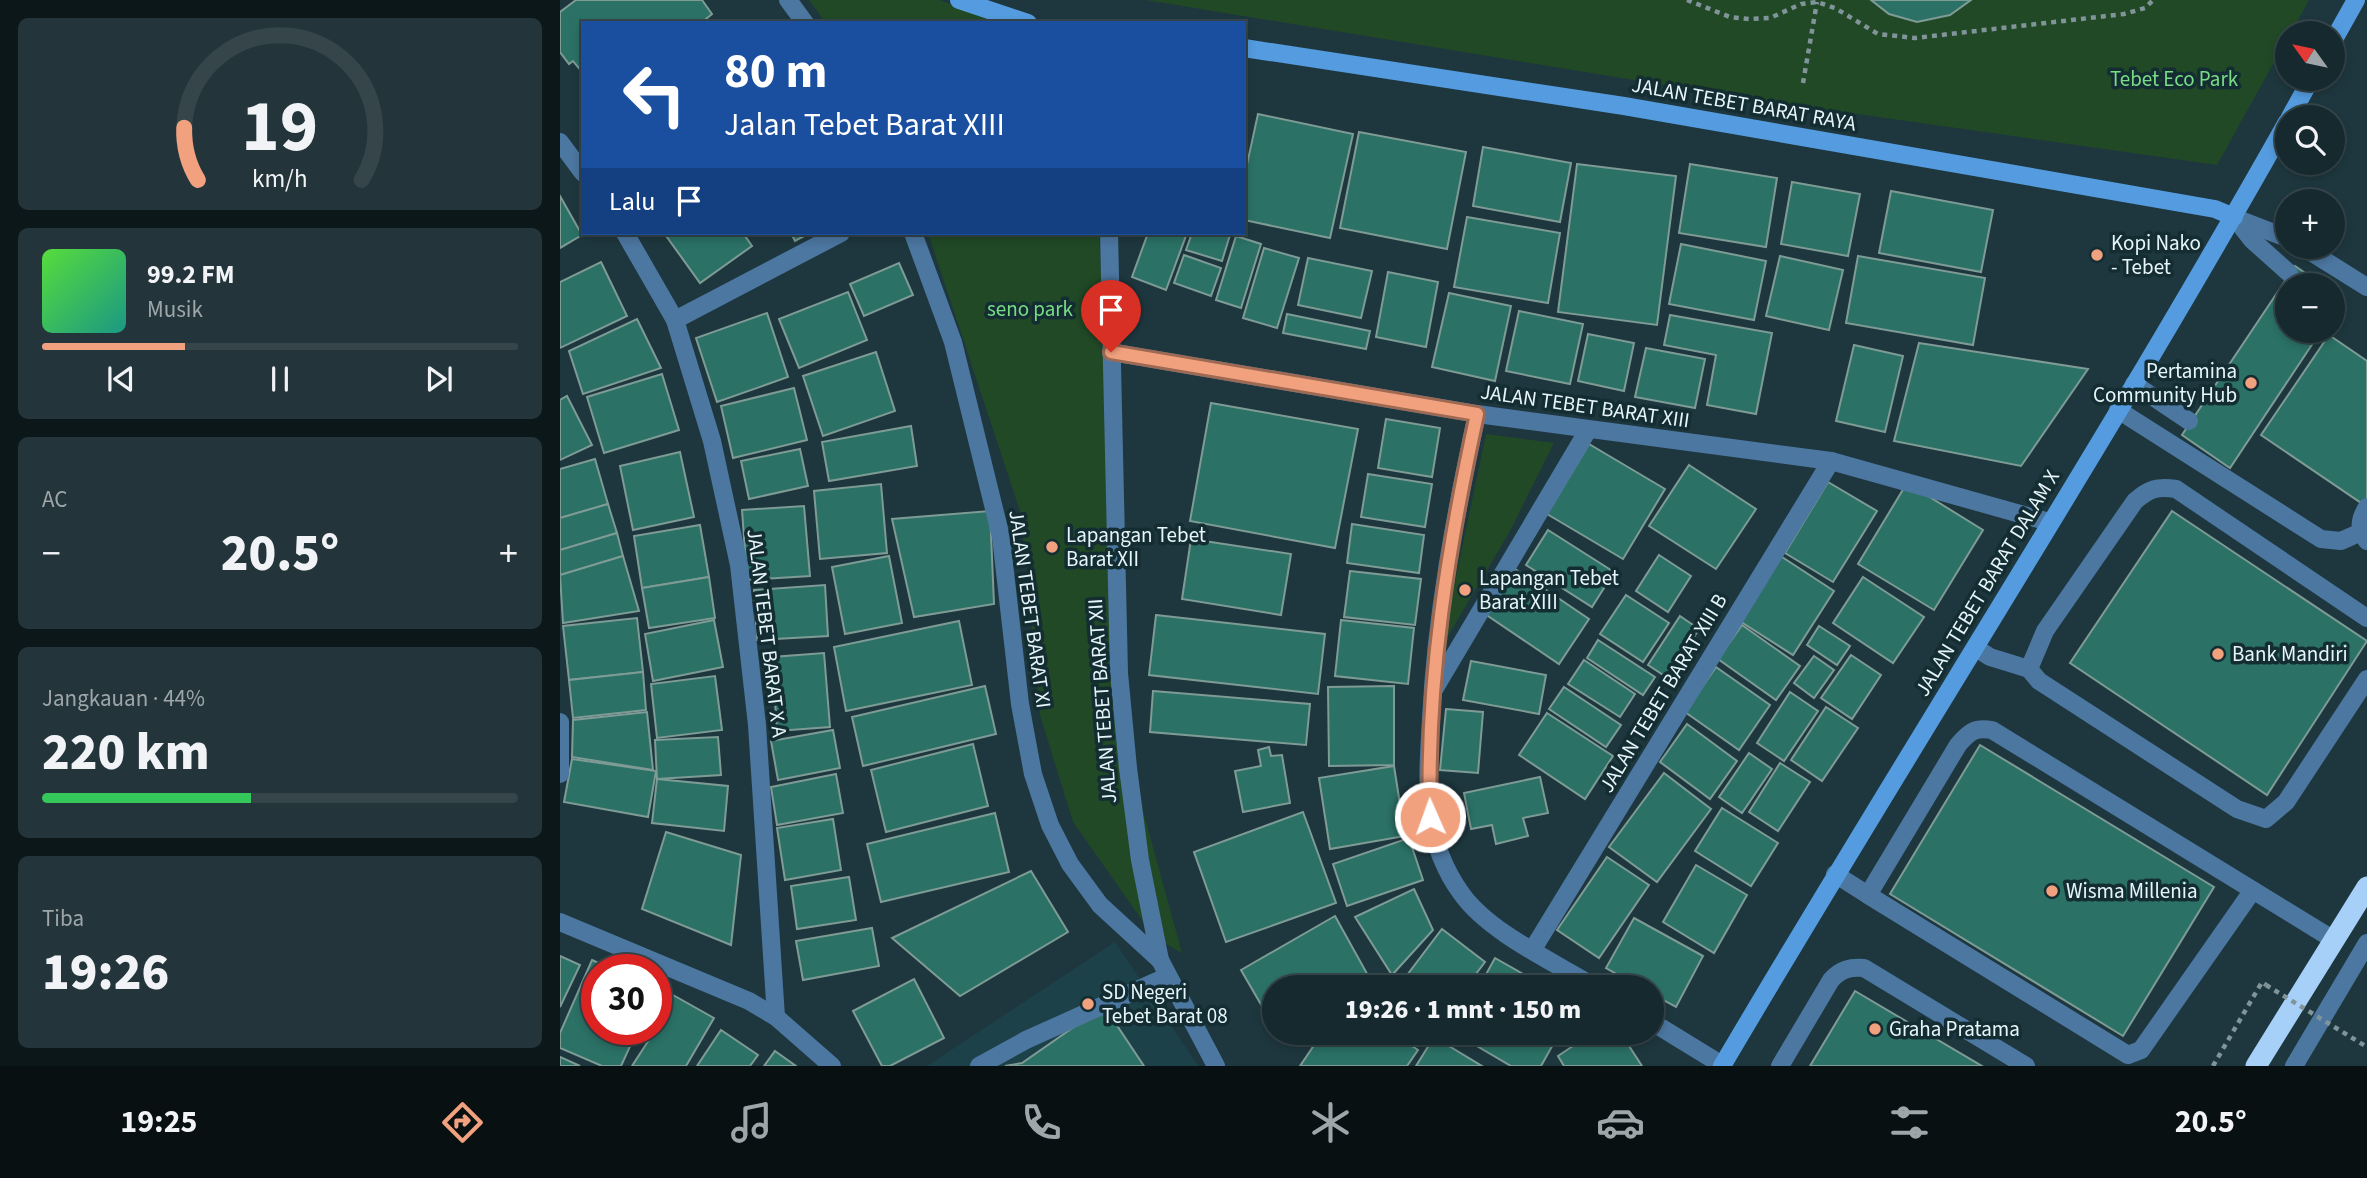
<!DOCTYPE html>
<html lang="id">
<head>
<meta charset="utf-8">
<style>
  :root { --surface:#16292e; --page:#23353a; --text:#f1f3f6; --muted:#9ea6aa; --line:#35454a; --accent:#f1a17e }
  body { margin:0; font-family:"Source Sans 3",sans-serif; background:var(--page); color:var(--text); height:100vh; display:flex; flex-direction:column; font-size:26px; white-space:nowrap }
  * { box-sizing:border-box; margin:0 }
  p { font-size:23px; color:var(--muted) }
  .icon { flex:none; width:38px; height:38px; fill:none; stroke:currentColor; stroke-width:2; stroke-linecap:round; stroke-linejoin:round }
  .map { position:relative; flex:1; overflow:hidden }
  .details { display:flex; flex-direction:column; gap:18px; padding:18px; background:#0c1719; width:560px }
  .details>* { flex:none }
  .hud { position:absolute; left:21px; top:21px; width:665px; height:214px; border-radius:0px; box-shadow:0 4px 10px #0003,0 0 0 2px var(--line); background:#1a4fa0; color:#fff; overflow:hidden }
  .needle { width:46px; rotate:303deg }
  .buttons { position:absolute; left:1715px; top:21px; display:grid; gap:14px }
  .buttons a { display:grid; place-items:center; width:70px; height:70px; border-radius:50%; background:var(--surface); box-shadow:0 4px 10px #0003,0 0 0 2px var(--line); font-size:35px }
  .speed { position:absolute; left:21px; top:954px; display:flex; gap:14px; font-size:35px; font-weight:700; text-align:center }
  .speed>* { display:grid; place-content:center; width:91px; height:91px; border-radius:50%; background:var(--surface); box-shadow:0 4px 10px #0003,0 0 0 2px var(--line); line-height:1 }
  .speed .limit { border:10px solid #d22; background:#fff; color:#111 }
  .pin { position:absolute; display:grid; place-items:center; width:60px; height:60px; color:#fff; margin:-72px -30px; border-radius:50% 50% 50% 0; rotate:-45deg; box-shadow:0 0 7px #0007 }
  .pin .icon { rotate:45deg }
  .me { position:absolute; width:77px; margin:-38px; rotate:358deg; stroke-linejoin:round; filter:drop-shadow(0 0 5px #0008) }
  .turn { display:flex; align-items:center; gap:24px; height:147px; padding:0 28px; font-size:32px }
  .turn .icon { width:91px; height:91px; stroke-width:2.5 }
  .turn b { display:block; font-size:49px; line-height:60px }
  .then { display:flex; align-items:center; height:66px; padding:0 28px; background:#0003; gap:14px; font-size:26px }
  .big { font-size:52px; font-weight:800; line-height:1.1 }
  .details .card { flex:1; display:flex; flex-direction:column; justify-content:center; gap:10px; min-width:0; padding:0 24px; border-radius:10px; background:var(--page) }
  .details .dial { align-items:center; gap:0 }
  .dial svg { height:182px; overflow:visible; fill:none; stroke:var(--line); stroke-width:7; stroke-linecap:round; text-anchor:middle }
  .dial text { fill:var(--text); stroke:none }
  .song { display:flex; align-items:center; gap:21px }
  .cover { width:84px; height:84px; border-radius:10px; background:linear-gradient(135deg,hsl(110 70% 55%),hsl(170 70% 35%)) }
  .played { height:7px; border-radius:4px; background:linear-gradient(90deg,var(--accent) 30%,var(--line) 30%) }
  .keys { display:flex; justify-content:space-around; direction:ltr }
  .heat { display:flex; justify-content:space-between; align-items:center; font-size:38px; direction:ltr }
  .charge { height:10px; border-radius:5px; background:linear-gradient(90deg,#34c759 44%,var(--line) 0) }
  .trip { position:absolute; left:702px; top:975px; width:402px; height:70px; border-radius:35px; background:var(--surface); box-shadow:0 4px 10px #0003,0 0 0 2px var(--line); font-weight:800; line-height:70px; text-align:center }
  .dock { display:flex; height:112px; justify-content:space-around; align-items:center; background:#091012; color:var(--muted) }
  .dock .icon { width:49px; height:49px }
  .dock .current { color:var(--accent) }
  .dock b { font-size:32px; color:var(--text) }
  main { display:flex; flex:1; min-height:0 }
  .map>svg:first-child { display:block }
  .built { fill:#1d4149 }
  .green { fill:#214926 }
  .building { fill:#2b7166; stroke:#7e9b95; stroke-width:2 }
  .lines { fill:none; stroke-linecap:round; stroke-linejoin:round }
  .path { stroke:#80949a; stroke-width:4.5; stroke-dasharray:5 5; stroke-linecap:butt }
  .lane { stroke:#4c77a1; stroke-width:18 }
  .street { stroke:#4c77a1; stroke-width:18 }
  .secondary { stroke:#549cdf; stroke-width:18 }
  .highway { stroke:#a7d0f9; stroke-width:21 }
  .path-bridge { stroke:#80949a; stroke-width:4.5; stroke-dasharray:5 5; stroke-linecap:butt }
  .route-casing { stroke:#9d6952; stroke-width:18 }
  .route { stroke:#f1a17e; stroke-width:12 }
  .poi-dot { fill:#f1a17e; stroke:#132d33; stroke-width:2.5 }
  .labels { text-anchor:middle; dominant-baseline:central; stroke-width:7; stroke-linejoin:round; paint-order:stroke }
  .park-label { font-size:21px; fill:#7adb85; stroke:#132d33 }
  .street-label { font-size:21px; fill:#e6f5f9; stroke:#132d33 }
  .poi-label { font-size:21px; fill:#e6f5f9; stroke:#132d33; text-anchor:start }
</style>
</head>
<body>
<main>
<section class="details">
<div class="card dial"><svg viewBox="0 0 100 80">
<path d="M14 69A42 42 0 1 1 86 69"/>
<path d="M14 69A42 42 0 0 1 8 46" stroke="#f1a17e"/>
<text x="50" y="56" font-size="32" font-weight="700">19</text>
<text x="50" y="72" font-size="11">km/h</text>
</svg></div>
<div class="card">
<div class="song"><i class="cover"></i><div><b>99.2 FM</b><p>Musik</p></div></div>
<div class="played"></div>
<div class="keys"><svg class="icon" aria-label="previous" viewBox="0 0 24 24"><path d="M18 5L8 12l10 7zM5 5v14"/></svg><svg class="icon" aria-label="pause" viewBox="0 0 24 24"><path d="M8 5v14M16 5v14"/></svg><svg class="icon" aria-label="next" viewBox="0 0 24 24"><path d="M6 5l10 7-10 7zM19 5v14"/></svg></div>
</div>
<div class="card"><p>AC</p>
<div class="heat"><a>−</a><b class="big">20.5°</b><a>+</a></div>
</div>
<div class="card"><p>Jangkauan · 44%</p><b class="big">220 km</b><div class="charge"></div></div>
<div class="card"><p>Tiba</p><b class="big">19:26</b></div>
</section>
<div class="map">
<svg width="1807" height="1066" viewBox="0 0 1807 1066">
  <rect width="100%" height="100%" fill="#1e373e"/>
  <path class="built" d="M555,942L638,1066H367Z"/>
  <g class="green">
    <path d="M249,0H380L436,23H266Z"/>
    <path d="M586,0H1749L1731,33H1727V39L1657,165L1178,97Z"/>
    <path d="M368,233H539L563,738L622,953L594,937L513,822L480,715L461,514Z"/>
    <path d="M926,434L994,443L950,531L881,648Z"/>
  </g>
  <g class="building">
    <path d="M16,0H142L152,14L141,23H23V73L13,61L9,64L0,52V12Z"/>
    <path d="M1311,0H1411L1390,15L1357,22L1329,14Z"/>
    <path d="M698,114L793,134L770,238L684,220V178Z"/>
    <path d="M799,132L906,152L887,249L780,228Z"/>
    <path d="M923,147L1011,163L1000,222L913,206Z"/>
    <path d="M1017,164L1116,176L1097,325L998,312Z"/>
    <path d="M1130,164L1217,178L1206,247L1119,233Z"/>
    <path d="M1232,182L1300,194L1288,256L1221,244Z"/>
    <path d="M1331,191L1433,210L1421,272L1319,253Z"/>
    <path d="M0,196L22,235L0,248Z"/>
    <path d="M907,217L1000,233L988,303L894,287Z"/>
    <path d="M104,233H183L192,246L140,283Z"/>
    <path d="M231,233H250L235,241Z"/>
    <path d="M588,233H627L606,290L572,277Z"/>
    <path d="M632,233L670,235L662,261L626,250Z"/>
    <path d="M676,236L701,244L681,308L656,300Z"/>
    <path d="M1121,244L1206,261L1194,320L1109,304Z"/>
    <path d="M704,248L739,258L717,328L683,318Z"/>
    <path d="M624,255L661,268L651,296L614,283Z"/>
    <path d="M1220,256L1283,270L1269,330L1206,316Z"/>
    <path d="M1298,256L1425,278L1413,345L1286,323Z"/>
    <path d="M748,258L812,271L801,318L738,305Z"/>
    <path d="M41,262L67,316L0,348V282Z"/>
    <path d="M339,263L353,295L304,316L290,284Z"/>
    <path d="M1735,266L1763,285H1727V331H1761L1670,468L1622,435Z"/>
    <path d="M828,272L878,282L866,347L816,337Z"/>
    <path d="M288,292L307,340L239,368L219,319Z"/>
    <path d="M1773,292L1783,298L1773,313Z"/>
    <path d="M889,293L951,306L935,381L872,367Z"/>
    <path d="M959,311L1023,324L1010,384L946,371Z"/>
    <path d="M207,313L228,377L157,402L136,338Z"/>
    <path d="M727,314L810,331L806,349L723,333Z"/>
    <path d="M1110,315L1212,333L1196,414L1147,405L1156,355L1104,345Z"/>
    <path d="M77,319L101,368L23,394L9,351Z"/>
    <path d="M1028,334L1074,343L1064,391L1018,381Z"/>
    <path d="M1769,335L1807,361V507L1701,435Z"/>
    <path d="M1359,343L1528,369L1461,466L1334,441Z"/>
    <path d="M1294,345L1343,356L1325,432L1276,421Z"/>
    <path d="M1086,348L1145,359L1135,408L1075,397Z"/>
    <path d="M316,352L335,411L263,436L243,376Z"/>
    <path d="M102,374L119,430L44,453L27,397Z"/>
    <path d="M234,388L247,440L173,458L161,406Z"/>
    <path d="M7,396L32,445L0,460V400Z"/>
    <path d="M651,403L798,429L775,548L630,521Z"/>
    <path d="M826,419L880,428L872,477L818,468Z"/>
    <path d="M351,426L357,466L269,481L262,442Z"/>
    <path d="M1029,444L1105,489L1063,559L987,514Z"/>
    <path d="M240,449L248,486L189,499L181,461Z"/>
    <path d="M120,452L134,517L73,530L60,466Z"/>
    <path d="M35,459L48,504L0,518V469Z"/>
    <path d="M1129,465L1196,509L1156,569L1089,526Z"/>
    <path d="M808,474L872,484L865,527L801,517Z"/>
    <path d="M1268,482L1317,511L1273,582L1225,553Z"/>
    <path d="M1347,483L1423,530L1374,610L1298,564Z"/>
    <path d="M321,484L327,553L260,559L254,491Z"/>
    <path d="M48,504L57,533L0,550V518Z"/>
    <path d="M244,506L250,576L187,580L182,510Z"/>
    <path d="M430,511L434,604L354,617L332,519Z"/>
    <path d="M1612,511L1807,641L1707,795L1510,663Z"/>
    <path d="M792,524L864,535L859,573L787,563Z"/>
    <path d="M140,525L149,577L82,588L74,536Z"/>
    <path d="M988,530L1054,572L1032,607L966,565Z"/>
    <path d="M57,533L63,556L0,575V550Z"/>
    <path d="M631,539L731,554L721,615L622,599Z"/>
    <path d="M1099,555L1131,576L1108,612L1076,591Z"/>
    <path d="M1219,555L1274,591L1233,655L1178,620Z"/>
    <path d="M63,556L79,611L3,623L0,575Z"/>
    <path d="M329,556L342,623L285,634L272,567Z"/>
    <path d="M955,569L1029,619L999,664L925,614Z"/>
    <path d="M790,571L861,579L855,625L784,617Z"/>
    <path d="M149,577L155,618L89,628L82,588Z"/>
    <path d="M1303,577L1364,617L1333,663L1273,623Z"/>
    <path d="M265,585L268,636L197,640L194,590Z"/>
    <path d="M1066,595L1109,623L1083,662L1040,634Z"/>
    <path d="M596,615L765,634L758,694L589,675Z"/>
    <path d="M1120,616L1139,629L1108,678L1088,665Z"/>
    <path d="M77,618L83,672L9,680L3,626Z"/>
    <path d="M154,620L163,667L93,681L85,634Z"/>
    <path d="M781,620L854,628L848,684L775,676Z"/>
    <path d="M399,621L412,685L286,711L274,647Z"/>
    <path d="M1182,625L1240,666L1216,700L1158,659Z"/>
    <path d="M1259,626L1290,646L1277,665L1247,645Z"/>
    <path d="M1038,640L1095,677L1083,695L1027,658Z"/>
    <path d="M264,653L270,727L217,731L212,657Z"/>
    <path d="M1291,655L1321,675L1292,719L1261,698Z"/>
    <path d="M1254,656L1274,670L1254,698L1234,683Z"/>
    <path d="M1024,660L1075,694L1060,717L1008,684Z"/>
    <path d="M911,661L986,675L979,714L903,700Z"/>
    <path d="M1156,667L1210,705L1179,750L1125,712Z"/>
    <path d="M83,672L86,710L13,718L9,680Z"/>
    <path d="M155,676L162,730L97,738L91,684Z"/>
    <path d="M425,686L436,734L303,766L292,717Z"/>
    <path d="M834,686V765L769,766L768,687Z"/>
    <path d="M1004,687L1061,725L1046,747L989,709Z"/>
    <path d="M593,691L750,704L746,745L590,732Z"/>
    <path d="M1230,692L1258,711L1224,761L1197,743Z"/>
    <path d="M1266,707L1298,728L1262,781L1231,760Z"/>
    <path d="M886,709L923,712L918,773L880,770Z"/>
    <path d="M87,712L93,770L12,757L13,720Z"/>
    <path d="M987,713L1053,756L1025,799L959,755Z"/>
    <path d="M1127,724L1177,761L1150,799L1100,762Z"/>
    <path d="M273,730L280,768L218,780L211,741Z"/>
    <path d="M158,737L161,775L97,779L95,740Z"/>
    <path d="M413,744L428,806L326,832L311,770Z"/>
    <path d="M1420,745L1654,887L1563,1036L1330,894Z"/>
    <path d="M709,747L711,756L722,755L730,803L683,812L675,771L701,766L698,750Z"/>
    <path d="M1189,753L1212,769L1182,813L1159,797Z"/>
    <path d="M12,759L96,771L88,817L4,802Z"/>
    <path d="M1220,763L1250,782L1218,831L1189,812Z"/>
    <path d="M834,766L845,836L770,849L759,778Z"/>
    <path d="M1104,773L1151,809L1097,882L1049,847Z"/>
    <path d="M276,774L283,813L217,825L211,787Z"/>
    <path d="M980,777L988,813L963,818L968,836L936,844L932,825L911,829L904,793Z"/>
    <path d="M97,779L168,786L164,831L92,823Z"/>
    <path d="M1162,808L1218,843L1191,886L1135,851Z"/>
    <path d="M743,812L776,903L666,942L634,852Z"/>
    <path d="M435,813L449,872L321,902L307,844Z"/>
    <path d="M273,819L281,870L225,880L217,828Z"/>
    <path d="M106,832L181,855L171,945L82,909Z"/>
    <path d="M849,838L863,880L787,906L773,864Z"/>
    <path d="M1047,857L1089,885L1039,958L997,930Z"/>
    <path d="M1136,865L1187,895L1154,953L1103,922Z"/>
    <path d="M471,871L508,932L400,996L332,938Z"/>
    <path d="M289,877L296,920L237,929L231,886Z"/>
    <path d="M854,889L873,930L832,975L795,917Z"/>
    <path d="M775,916L810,979L795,987H714V1027L681,970Z"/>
    <path d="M1074,918L1143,956L1116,1007L1092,994V987H1080L1046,968Z"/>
    <path d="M312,928L319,966L243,980L236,941Z"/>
    <path d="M882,929L925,962L906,987H846L841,983Z"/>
    <path d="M0,956L20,965L0,1007Z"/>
    <path d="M935,958L986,987H919Z"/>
    <path d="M32,960L54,970H37V1029H78L61,1066H42L0,1048V1033Z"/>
    <path d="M354,979L384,1038L330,1066H322L293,1011Z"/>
    <path d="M1295,991L1422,1066H1250Z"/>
    <path d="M113,995L154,1018L126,1066H72L96,1029Z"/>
    <path d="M544,1006L584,1066H445L462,1063Z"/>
    <path d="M161,1030L198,1055L190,1066H137Z"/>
    <path d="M763,1032H831L858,1050L847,1066H740Z"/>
    <path d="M893,1032H1000L981,1066H951Z"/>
    <path d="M1034,1032H1060L1082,1066H1004L998,1056Z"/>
    <path d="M874,1037L922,1066H856Z"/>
    <path d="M215,1051L236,1066H204Z"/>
    <path d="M0,1057L20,1066H0Z"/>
  </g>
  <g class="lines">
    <g class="path">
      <path d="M1127,0L1170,17L1189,19L1210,18L1241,4L1257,2L1275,8L1318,34L1355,38L1564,14L1585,8L1593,0"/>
      <path d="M1243,83L1257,2"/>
      <path d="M1653,1066L1702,982L1706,985"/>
    </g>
    <g class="lane">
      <path d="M1674,217L1692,240L1729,273"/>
      <path d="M1675,218L1727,238"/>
      <path d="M1743,247L1807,287"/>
      <path d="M1574,384L1629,421"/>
      <path d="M1558,410L1761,539L1781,541L1801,532"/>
      <path d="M1807,507C1799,520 1798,529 1807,541"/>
      <path d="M1807,618L1616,489C1597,486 1589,489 1575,501L1485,631L1469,669L1479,681L1677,809L1706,819L1726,802L1807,679"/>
      <path d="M1416,648L1430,657L1469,669"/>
      <path d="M1275,874L1308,895"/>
      <path d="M1693,890L1581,1050L1568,1055L1308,895L1398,745C1409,732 1415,727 1432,730L1774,940"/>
      <path d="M1220,1066L1271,980C1281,969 1290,967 1304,968L1466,1066"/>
      <path d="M1734,1066L1807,943"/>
    </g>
    <g class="street">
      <path d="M228,0L245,23"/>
      <path d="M0,142L23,173"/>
      <path d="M65,233L115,320L152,441L179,565L197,725L216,1017"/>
      <path d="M353,233L393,342L441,537L460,704L473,774L490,825L510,864L540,905L600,960"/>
      <path d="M549,233L559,673L568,768L580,860L600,960L656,1066"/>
      <path d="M115,320L281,233"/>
      <path d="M551,352L917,414L1271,461L1489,522"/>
      <path d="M917,414C895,515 876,615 871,719C869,750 867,783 870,814C873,841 885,871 901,893C928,932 994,962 1035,987"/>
      <path d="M875,688L1028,430"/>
      <path d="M0,722V774"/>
      <path d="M0,922L189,1001L216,1017L272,1066"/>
      <path d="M973,949L1271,461"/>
      <path d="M1092,1022L1162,1065"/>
      <path d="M419,1066L466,1040L606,977"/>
    </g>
    <g class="secondary">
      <path d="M399,0L468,23"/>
      <path d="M1773,41L1796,0"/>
      <path d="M684,48L1064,106L1655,209L1674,217"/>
      <path d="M1730,117L1751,79"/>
      <path d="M1162,1066C1348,750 1547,442 1727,122"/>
    </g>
    <path class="highway" d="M1696,1066L1807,887"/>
    <path class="path-bridge" d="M1706,985L1807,1047"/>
  </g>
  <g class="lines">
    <g class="route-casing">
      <path id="route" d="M551,352L917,414C888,547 866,680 870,817"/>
    </g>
    <use href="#route" class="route"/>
  </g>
  <g class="poi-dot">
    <circle cx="1537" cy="255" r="7"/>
    <circle cx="1691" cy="383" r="7"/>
    <circle cx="492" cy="547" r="7"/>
    <circle cx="905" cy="590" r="7"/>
    <circle cx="1658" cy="654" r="7"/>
    <circle cx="1492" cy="891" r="7"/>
    <circle cx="528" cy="1004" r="7"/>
    <circle cx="1315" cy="1029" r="7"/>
  </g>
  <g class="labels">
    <g class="park-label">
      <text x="1614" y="79">Tebet Eco Park</text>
      <text x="470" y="309">seno park</text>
    </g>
    <g class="street-label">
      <text transform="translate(1184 104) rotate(10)">JALAN TEBET BARAT RAYA</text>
      <text transform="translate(1025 406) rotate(8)">JALAN TEBET BARAT XIII</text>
      <text transform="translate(1427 583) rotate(-59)">JALAN TEBET BARAT DALAM X</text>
      <text transform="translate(470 609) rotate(82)">JALAN TEBET BARAT XI</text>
      <text transform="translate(207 633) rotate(83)">JALAN TEBET BARAT X A</text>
      <text transform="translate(1103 693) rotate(-59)">JALAN TEBET BARAT XIII B</text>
      <text transform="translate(542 701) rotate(-94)">JALAN TEBET BARAT XII</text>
    </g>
    <g class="poi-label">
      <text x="1551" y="243">Kopi Nako<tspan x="1551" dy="24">- Tebet</tspan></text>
      <text x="1677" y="371" text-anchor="end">Pertamina<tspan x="1677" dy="24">Community Hub</tspan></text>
      <text x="506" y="535">Lapangan Tebet<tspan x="506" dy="24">Barat XII</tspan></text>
      <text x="919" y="578">Lapangan Tebet<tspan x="919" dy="24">Barat XIII</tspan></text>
      <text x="1672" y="654">Bank Mandiri</text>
      <text x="1506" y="891">Wisma Millenia</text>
      <text x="542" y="992">SD Negeri<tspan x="542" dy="24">Tebet Barat 08</tspan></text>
      <text x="1329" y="1029">Graha Pratama</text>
    </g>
  </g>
</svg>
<div class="buttons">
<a><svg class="needle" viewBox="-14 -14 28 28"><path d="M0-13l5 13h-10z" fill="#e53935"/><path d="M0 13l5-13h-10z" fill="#9ea6aa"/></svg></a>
<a><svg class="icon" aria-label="search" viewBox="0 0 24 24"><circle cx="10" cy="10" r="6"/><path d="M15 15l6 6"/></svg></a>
<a>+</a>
<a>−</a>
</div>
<div class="speed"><div class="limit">30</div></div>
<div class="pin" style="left:551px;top:352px;background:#d93025"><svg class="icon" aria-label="arrive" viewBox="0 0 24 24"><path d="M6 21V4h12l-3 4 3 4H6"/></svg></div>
<svg class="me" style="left:870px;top:817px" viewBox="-20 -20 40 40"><circle r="17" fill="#f1a17e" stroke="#fff" stroke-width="3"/><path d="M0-11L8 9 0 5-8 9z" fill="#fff"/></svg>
<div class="trip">19:26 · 1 mnt · 150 m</div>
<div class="hud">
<div class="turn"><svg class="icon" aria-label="left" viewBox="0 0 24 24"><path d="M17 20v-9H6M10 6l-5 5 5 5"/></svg><div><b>80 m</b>Jalan Tebet Barat XIII</div></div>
<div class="then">Lalu<svg class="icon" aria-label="arrive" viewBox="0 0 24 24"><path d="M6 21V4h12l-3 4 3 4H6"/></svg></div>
</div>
</div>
</main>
<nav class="dock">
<b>19:25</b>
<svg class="icon current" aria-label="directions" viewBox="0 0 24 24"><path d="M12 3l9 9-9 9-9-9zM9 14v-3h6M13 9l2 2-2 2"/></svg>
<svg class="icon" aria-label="music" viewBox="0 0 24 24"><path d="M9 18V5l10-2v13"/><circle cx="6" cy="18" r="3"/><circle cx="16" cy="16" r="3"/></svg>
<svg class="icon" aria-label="phone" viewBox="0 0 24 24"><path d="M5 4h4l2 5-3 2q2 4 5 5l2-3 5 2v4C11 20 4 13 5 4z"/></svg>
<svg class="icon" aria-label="climate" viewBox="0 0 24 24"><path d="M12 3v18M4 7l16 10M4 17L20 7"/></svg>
<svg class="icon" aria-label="car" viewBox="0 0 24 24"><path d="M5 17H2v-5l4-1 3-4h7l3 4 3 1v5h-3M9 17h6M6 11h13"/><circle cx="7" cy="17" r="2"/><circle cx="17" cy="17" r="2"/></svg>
<svg class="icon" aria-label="filters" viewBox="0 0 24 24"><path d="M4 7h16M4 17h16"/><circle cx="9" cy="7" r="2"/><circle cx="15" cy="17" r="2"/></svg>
<b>20.5°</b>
</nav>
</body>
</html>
